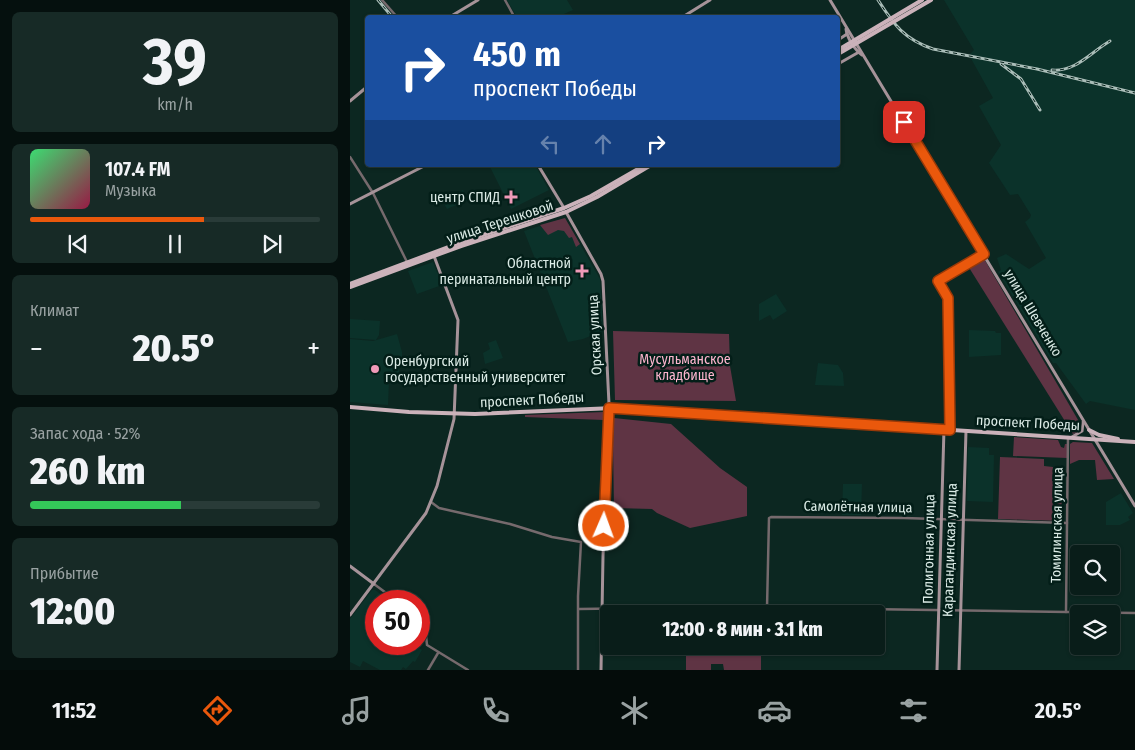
<!DOCTYPE html>
<html lang="ru">
<head>
<meta charset="utf-8">
<style>
  :root { --surface:#091d19; --page:#172a26; --text:#f1f3f6; --muted:#99a2a2; --line:#293b38; --accent:#ea580c }
  body { margin:0; font-family:"Fira Sans Condensed",sans-serif; background:var(--page); color:var(--text); height:100vh; display:flex; flex-direction:column; font-size:19px; white-space:nowrap }
  * { box-sizing:border-box; margin:0 }
  p { font-size:16px; color:var(--muted) }
  .icon { flex:none; width:28px; height:28px; fill:none; stroke:currentColor; stroke-width:2; stroke-linecap:round; stroke-linejoin:round }
  .map { position:relative; flex:1; overflow:hidden }
  .sheet { display:flex; flex-direction:column; gap:12px; padding:12px; background:#05100e; width:350px }
  .sheet>* { flex:none }
  .banner { position:absolute; left:15px; top:15px; width:475px; height:152px; border-radius:5px; box-shadow:0 1px 4px #0004,0 0 0 1px var(--line); background:#1a4fa0; color:#fff; overflow:hidden }
  .buttons { position:absolute; left:720px; top:545px; display:grid; gap:10px }
  .buttons a { display:grid; place-items:center; width:50px; height:50px; border-radius:5px; background:var(--surface); box-shadow:0 1px 4px #0004,0 0 0 1px var(--line); font-size:25px }
  .speed { position:absolute; left:15px; top:590px; display:flex; gap:10px; font-size:25px; font-weight:700; text-align:center }
  .speed>* { display:grid; place-content:center; width:65px; height:65px; border-radius:50%; background:var(--surface); box-shadow:0 1px 4px #0004,0 0 0 1px var(--line); line-height:1 }
  .speed .limit { border:8px solid #d22; background:#fff; color:#111 }
  .pin { position:absolute; display:grid; place-items:center; width:42px; height:42px; color:#fff; margin:-21px; border-radius:10px; box-shadow:0 2px 8px #0006 }
  .me { position:absolute; width:55px; margin:-28px; rotate:2deg; stroke-linejoin:round; filter:drop-shadow(0 0 4px #0008) }
  .turn { display:flex; align-items:center; gap:18px; height:105px; padding:0 25px; font-size:22px }
  .turn .icon { width:65px; height:65px; stroke-width:2.5 }
  .turn b { display:block; font-size:35px; line-height:42px }
  .lanes { display:flex; align-items:center; height:48px; padding:0 25px; background:#0003; justify-content:center; gap:25px; direction:ltr }
  .lanes .off { opacity:.35 }
  .big { font-size:38px; font-weight:800; line-height:1.1 }
  .sheet .tile { flex:1; display:flex; flex-direction:column; justify-content:center; gap:8px; min-width:0; padding:0 18px; border-radius:8px; background:var(--page) }
  .sheet .dial { align-items:center; gap:0 }
  .dial b { font-size:65px; line-height:1 }
  .song { display:flex; align-items:center; gap:15px }
  .cover { width:60px; height:60px; border-radius:8px; background:linear-gradient(135deg,hsl(140 70% 55%),hsl(340 70% 35%)) }
  .played { height:5px; border-radius:2px; background:linear-gradient(90deg,var(--accent) 60%,var(--line) 60%) }
  .keys { display:flex; justify-content:space-around; direction:ltr }
  .heat { display:flex; justify-content:space-between; align-items:center; font-size:28px; direction:ltr }
  .charge { height:8px; border-radius:4px; background:linear-gradient(90deg,#34c759 52%,var(--line) 0) }
  .trip { position:absolute; left:250px; top:605px; width:285px; height:50px; border-radius:5px; background:var(--surface); box-shadow:0 1px 4px #0004,0 0 0 1px var(--line); font-weight:800; line-height:50px; text-align:center }
  .dock { display:flex; height:80px; justify-content:space-around; align-items:center; background:#040c0a; color:var(--muted) }
  .dock .icon { width:35px; height:35px }
  .dock .selected { color:var(--accent) }
  .dock b { font-size:22px; color:var(--text) }
  main { display:flex; flex:1; min-height:0 }
  .map>svg:first-child { display:block }
  .built { fill:#0b322a }
  .green { fill:#5f3444 }
  .lines { fill:none; stroke-linecap:round; stroke-linejoin:round }
  .tertiary { stroke:#766a6d; stroke-width:2.5 }
  .secondary { stroke:#a69399; stroke-width:3 }
  .primary { stroke:#cbb2ba; stroke-width:4 }
  .rail-casing { stroke:#aabdb8; stroke-width:3 }
  .rail { stroke:#031e18; stroke-width:1; stroke-dasharray:4; stroke-linecap:butt }
  .primary-bridge { stroke:#cbb2ba; stroke-width:4 }
  .route-casing { stroke:#983908; stroke-width:12 }
  .route { stroke:#ea580c; stroke-width:9 }
  .poi-dot { fill:#ef9ab8; stroke:#031e18; stroke-width:2 }
  .labels { text-anchor:middle; dominant-baseline:central; stroke-width:5; stroke-linejoin:round; paint-order:stroke }
  .poi-label { font-size:14px; fill:#dbebe6; stroke:#031e18; text-anchor:end }
  .street-label { font-size:14px; fill:#dbebe6; stroke:#031e18 }
  .park-label { font-size:14px; fill:#fdb5ce; stroke:#031e18 }
</style>
</head>
<body>
<main>
<section class="sheet">
<div class="tile dial"><b>39</b><p>km/h</p></div>
<div class="tile">
<div class="song"><i class="cover"></i><div><b>107.4 FM</b><p>Музыка</p></div></div>
<div class="played"></div>
<div class="keys"><svg class="icon" aria-label="previous" viewBox="0 0 24 24"><path d="M18 5L8 12l10 7zM5 5v14"/></svg><svg class="icon" aria-label="pause" viewBox="0 0 24 24"><path d="M8 5v14M16 5v14"/></svg><svg class="icon" aria-label="next" viewBox="0 0 24 24"><path d="M6 5l10 7-10 7zM19 5v14"/></svg></div>
</div>
<div class="tile"><p>Климат</p>
<div class="heat"><a>−</a><b class="big">20.5°</b><a>+</a></div>
</div>
<div class="tile"><p>Запас хода · 52%</p><b class="big">260 km</b><div class="charge"></div></div>
<div class="tile"><p>Прибытие</p><b class="big">12:00</b></div>
</section>
<div class="map">
<svg width="785" height="670" viewBox="0 0 785 670">
  <rect width="100%" height="100%" fill="#0c2721"/>
  <g class="built">
    <path d="M157,0H217L223,10L207,17H167Z"/>
    <path d="M594,0H785V410L740,401L736,404L706,363H703L648,272L651,270L647,258L656,254L679,269L696,258L675,222L680,218L681,215L668,194L660,195L639,163L651,145L629,106L643,98L619,55L624,50Z"/>
    <path d="M139,165H185L199,190L161,209Z"/>
    <path d="M113,190L118,200L97,209L92,200Z"/>
    <path d="M215,218L250,279L253,331L233,339L218,342L174,231Z"/>
    <path d="M83,262L92,285L67,294L58,271Z"/>
    <path d="M426,294L437,311L423,320L420,315L409,321V304Z"/>
    <path d="M0,319L30,321L29,335L26,340L0,338Z"/>
    <path d="M619,330L645,331L646,333H651V355L619,357Z"/>
    <path d="M47,334L52,352V361L49,363V376H44L43,380H39L38,405L0,402V339L23,341Z"/>
    <path d="M146,340L153,358L135,364L133,353L140,349L138,343Z"/>
    <path d="M468,363L488,365L493,373L494,386L465,385Z"/>
    <path d="M618,447L639,448V455H644L643,502L617,501Z"/>
    <path d="M493,484H512L511,515H492Z"/>
    <path d="M771,493L783,513L778,517L780,520L770,525H756V502Z"/>
    <path d="M22,590H25L41,601H26V644H69V622L72,624L73,640L69,648L72,650L65,662L63,661L56,669L53,667L51,670H30L13,661L10,667L0,662V619Z"/>
  </g>
  <g class="green">
    <path d="M215,218L230,244L226,247L222,237L219,238L214,231L208,230L198,235L190,225Z"/>
    <path d="M633,257L731,425C731,431 729,432 723,434L618,266Z"/>
    <path d="M263,331L379,334L380,366L386,401L265,400Z"/>
    <path d="M254,412V420L175,417V415Z"/>
    <path d="M264,418L321,424L370,468L397,487V516L340,528L307,513L302,509L264,508L263,446Z"/>
    <path d="M664,437L708,440L711,447L714,448L715,444H717V458L663,456Z"/>
    <path d="M723,442L742,443L764,479L747,480L745,460H729L720,464V444Z"/>
    <path d="M650,457L694,459V466L703,467L702,481L709,482V489H712L711,521L648,519Z"/>
    <path d="M336,646H397V649L408,650L411,653V670H374L373,664H361V670H336Z"/>
  </g>
  <g class="lines">
    <g class="tertiary">
      <path d="M32,0L48,18"/>
      <path d="M155,0L165,18"/>
      <path d="M0,157L23,193L57,262"/>
      <path d="M600,430L598,298L588,281L633,255"/>
      <path d="M81,502L89,508L160,524L202,537L231,542L228,596V670"/>
      <path d="M24,584L47,601"/>
      <path d="M417,608L419,518L421,517L554,518L717,523"/>
      <path d="M229,609L369,607L785,613"/>
      <path d="M716,612L718,437"/>
      <path d="M72,614L74,617L72,619L70,616Z"/>
      <path d="M74,618L77,645L118,670"/>
      <path d="M78,670L88,653"/>
    </g>
    <g class="secondary">
      <path d="M480,0L785,506"/>
      <path d="M98,18L128,0"/>
      <path d="M331,18L360,0"/>
      <path d="M496,29C497,38 505,50 512,55"/>
      <path d="M488,40L497,34"/>
      <path d="M488,64L509,52"/>
      <path d="M0,101L18,86"/>
      <path d="M188,165L214,208"/>
      <path d="M0,204L76,165"/>
      <path d="M216,212L251,274L253,281L259,404L253,556L251,670"/>
      <path d="M722,437L732,431L733,422"/>
      <path d="M0,566L24,584"/>
      <path d="M0,615L76,513L87,486L104,419L108,320L84,256"/>
      <path d="M587,670L594,429"/>
      <path d="M609,670L616,431"/>
    </g>
    <g class="primary">
      <path d="M0,284L109,243L214,208L241,196L295,165"/>
      <path d="M0,287L111,246L216,212L247,197L301,165"/>
      <path d="M0,407L59,412L125,414L264,408L785,442"/>
      <path d="M739,430L749,435L768,439"/>
    </g>
    <g class="rail-casing">
      <g id="rail">
        <path d="M28,0L43,18"/>
        <path d="M528,0C544,25 554,39 583,49L687,69L785,93"/>
        <path d="M651,64L671,79L690,110"/>
        <path d="M702,70C726,72 741,52 760,41"/>
      </g>
    </g>
    <use href="#rail" class="rail"/>
    <g class="primary-bridge">
      <path d="M488,50L572,0"/>
      <path d="M488,54L581,0"/>
    </g>
  </g>
  <g class="lines">
    <g class="route-casing">
      <path id="route" d="M254,526L259,408L600,430L598,298L588,281L634,254L554,122"/>
    </g>
    <use href="#route" class="route"/>
  </g>
  <g class="poi-dot">
    <path d="M158.5 189.5h5v5h5v5h-5v5h-5v-5h-5v-5h5z"/>
    <path d="M229.5 263.5h5v5h5v5h-5v5h-5v-5h-5v-5h5z"/>
    <circle cx="25" cy="369" r="5"/>
  </g>
  <g class="labels">
    <g class="poi-label">
      <text x="150" y="197">центр СПИД</text>
      <text x="221" y="263">Областной<tspan x="221" dy="16">перинатальный центр</tspan></text>
      <text x="35" y="361" text-anchor="start">Оренбургский<tspan x="35" dy="16">государственный университет</tspan></text>
    </g>
    <g class="street-label">
      <text transform="translate(150 222) rotate(-18)">улица Терешковой</text>
      <text transform="translate(683 313) rotate(59)">улица Шевченко</text>
      <text transform="translate(245 335) rotate(-93)">Орская улица</text>
      <text transform="translate(182 400) rotate(-3)">проспект Победы</text>
      <text transform="translate(678 423) rotate(3)">проспект Победы</text>
      <text transform="translate(508 507) rotate(1)">Самолётная улица</text>
      <text transform="translate(707 525) rotate(-89)">Томилинская улица</text>
      <text transform="translate(579 549) rotate(-89)">Полигонная улица</text>
      <text transform="translate(600 550) rotate(-88)">Карагандинская улица</text>
    </g>
    <g class="park-label">
      <text x="335" y="359">Мусульманское<tspan x="335" dy="16">кладбище</tspan></text>
    </g>
  </g>
</svg>
<div class="buttons">
<a><svg class="icon" aria-label="search" viewBox="0 0 24 24"><circle cx="10" cy="10" r="6"/><path d="M15 15l6 6"/></svg></a>
<a><svg class="icon" aria-label="layers" viewBox="0 0 24 24"><path d="M12 4l9 5-9 5-9-5zM3 14l9 5 9-5"/></svg></a>
</div>
<div class="speed"><div class="limit">50</div></div>
<div class="pin" style="left:554px;top:122px;background:#d93025"><svg class="icon" aria-label="arrive" viewBox="0 0 24 24"><path d="M6 21V4h12l-3 4 3 4H6"/></svg></div>
<svg class="me" style="left:254px;top:526px" viewBox="-20 -20 40 40"><circle r="17" fill="#ea580c" stroke="#fff" stroke-width="3"/><path d="M0-11L8 9 0 5-8 9z" fill="#fff"/></svg>
<div class="trip">12:00 · 8 мин · 3.1 km</div>
<div class="banner">
<div class="turn"><svg class="icon" aria-label="right" viewBox="0 0 24 24"><path d="M7 20v-9h11M14 6l5 5-5 5"/></svg><div><b>450 m</b>проспект Победы</div></div>
<div class="lanes"><svg class="icon off" aria-label="left" viewBox="0 0 24 24"><path d="M17 20v-9H6M10 6l-5 5 5 5"/></svg><svg class="icon off" aria-label="ahead" viewBox="0 0 24 24"><path d="M12 20V5M6 11l6-6 6 6"/></svg><svg class="icon" aria-label="right" viewBox="0 0 24 24"><path d="M7 20v-9h11M14 6l5 5-5 5"/></svg></div>
</div>
</div>
</main>
<nav class="dock">
<b>11:52</b>
<svg class="icon selected" aria-label="directions" viewBox="0 0 24 24"><path d="M12 3l9 9-9 9-9-9zM9 14v-3h6M13 9l2 2-2 2"/></svg>
<svg class="icon" aria-label="music" viewBox="0 0 24 24"><path d="M9 18V5l10-2v13"/><circle cx="6" cy="18" r="3"/><circle cx="16" cy="16" r="3"/></svg>
<svg class="icon" aria-label="phone" viewBox="0 0 24 24"><path d="M5 4h4l2 5-3 2q2 4 5 5l2-3 5 2v4C11 20 4 13 5 4z"/></svg>
<svg class="icon" aria-label="climate" viewBox="0 0 24 24"><path d="M12 3v18M4 7l16 10M4 17L20 7"/></svg>
<svg class="icon" aria-label="car" viewBox="0 0 24 24"><path d="M5 17H2v-5l4-1 3-4h7l3 4 3 1v5h-3M9 17h6M6 11h13"/><circle cx="7" cy="17" r="2"/><circle cx="17" cy="17" r="2"/></svg>
<svg class="icon" aria-label="filters" viewBox="0 0 24 24"><path d="M4 7h16M4 17h16"/><circle cx="9" cy="7" r="2"/><circle cx="15" cy="17" r="2"/></svg>
<b>20.5°</b>
</nav>
</body>
</html>
